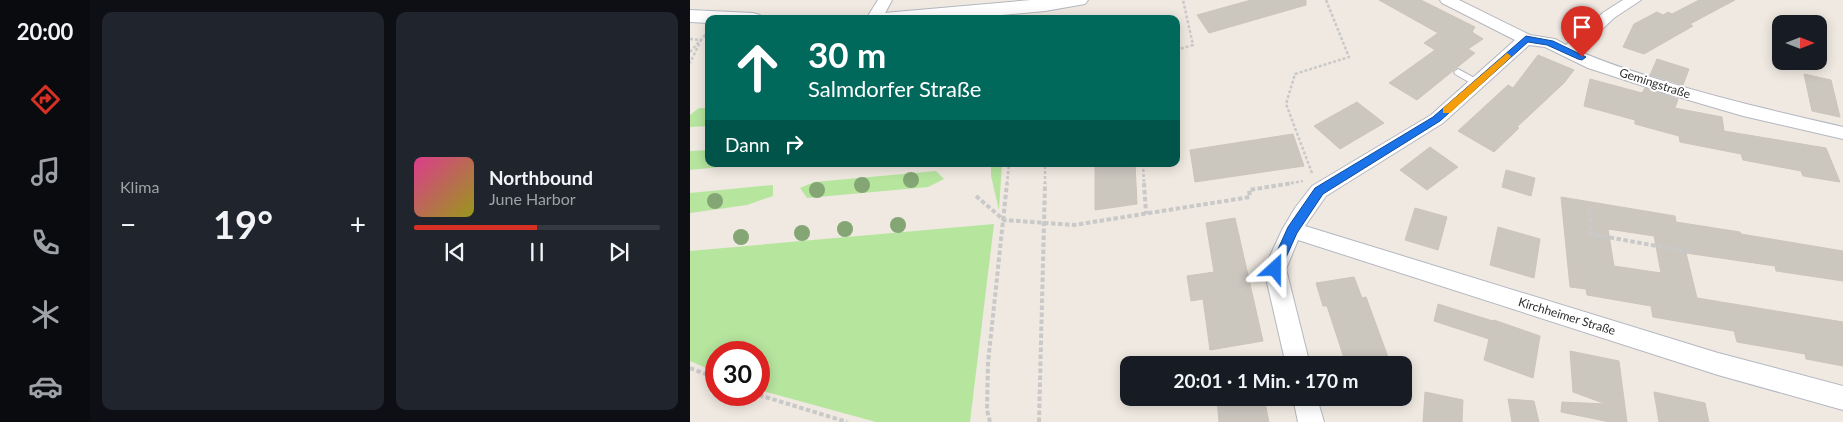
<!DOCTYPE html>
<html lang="de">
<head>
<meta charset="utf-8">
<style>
  :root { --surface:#171b24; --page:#20242c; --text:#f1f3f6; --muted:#9ea1a6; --line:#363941; --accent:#d93025 }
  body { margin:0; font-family:Lato,sans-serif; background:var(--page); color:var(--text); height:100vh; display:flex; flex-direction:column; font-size:19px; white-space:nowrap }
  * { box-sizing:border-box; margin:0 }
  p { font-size:16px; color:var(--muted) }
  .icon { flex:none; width:28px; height:28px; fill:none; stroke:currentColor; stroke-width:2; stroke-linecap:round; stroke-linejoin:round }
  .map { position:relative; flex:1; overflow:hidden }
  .drawer { display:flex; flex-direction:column; gap:12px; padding:12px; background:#0d0f14; width:600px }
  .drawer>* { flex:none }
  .hud { position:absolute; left:15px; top:15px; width:475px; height:152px; border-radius:10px; box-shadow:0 2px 12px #0003; background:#00695c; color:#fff; overflow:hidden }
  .needle { width:32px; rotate:90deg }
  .fabs { position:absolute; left:1082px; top:15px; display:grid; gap:10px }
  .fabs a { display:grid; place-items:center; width:55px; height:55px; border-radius:10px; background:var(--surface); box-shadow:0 2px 12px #0003; font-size:25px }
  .speed { position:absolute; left:15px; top:341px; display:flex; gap:10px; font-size:25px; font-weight:700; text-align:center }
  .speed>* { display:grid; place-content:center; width:65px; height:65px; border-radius:50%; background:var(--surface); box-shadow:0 2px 12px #0003; line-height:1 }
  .speed .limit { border:8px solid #d22; background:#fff; color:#111 }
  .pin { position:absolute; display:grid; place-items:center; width:42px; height:42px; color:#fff; margin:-51px -21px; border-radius:50% 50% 50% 0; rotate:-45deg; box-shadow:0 0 5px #0007 }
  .pin .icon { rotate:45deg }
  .me { position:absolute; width:55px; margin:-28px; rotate:24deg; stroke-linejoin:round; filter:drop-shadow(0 0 4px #0008) }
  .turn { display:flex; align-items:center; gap:18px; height:105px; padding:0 20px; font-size:22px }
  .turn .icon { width:65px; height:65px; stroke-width:2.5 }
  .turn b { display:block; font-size:35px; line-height:42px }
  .then { display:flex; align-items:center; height:48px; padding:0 20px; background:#0003; gap:10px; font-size:19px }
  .big { font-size:38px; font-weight:700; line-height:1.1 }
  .drawer .tile { flex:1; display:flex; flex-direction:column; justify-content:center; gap:8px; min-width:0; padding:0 18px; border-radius:10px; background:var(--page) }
  .song { display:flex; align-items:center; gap:15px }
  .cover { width:60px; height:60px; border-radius:8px; background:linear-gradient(135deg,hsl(330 70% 55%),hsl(60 70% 35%)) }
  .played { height:5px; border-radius:2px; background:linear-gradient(90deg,var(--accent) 50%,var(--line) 50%) }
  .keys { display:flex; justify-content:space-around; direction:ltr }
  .heat { display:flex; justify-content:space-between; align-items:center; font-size:28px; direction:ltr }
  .drawer .tiles { flex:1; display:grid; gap:12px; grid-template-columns:repeat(2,1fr) }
  .trip { position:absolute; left:430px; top:356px; width:292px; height:50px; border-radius:10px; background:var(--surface); box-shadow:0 2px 12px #0003; font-weight:700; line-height:50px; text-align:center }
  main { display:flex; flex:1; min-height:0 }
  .tabs { display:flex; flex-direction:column; width:90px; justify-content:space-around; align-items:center; background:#090b0e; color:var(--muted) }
  .tabs .icon { width:35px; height:35px }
  .tabs .active { color:var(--accent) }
  .tabs b { font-size:22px; color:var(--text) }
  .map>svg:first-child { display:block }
  .green { fill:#b6e59e }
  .building { fill:#cbc7bf; stroke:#cbc5ba; fill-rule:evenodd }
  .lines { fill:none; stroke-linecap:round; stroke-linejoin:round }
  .lane-casing { stroke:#b4b7c1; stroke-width:2 }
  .street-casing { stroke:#b4b7c1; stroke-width:2 }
  .secondary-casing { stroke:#b4b7c1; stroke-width:2 }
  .path-far1 { stroke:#c9c9c9; stroke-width:2.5; stroke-dasharray:3 2; stroke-linecap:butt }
  .path { stroke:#c9c9c9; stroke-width:4; stroke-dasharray:4.5 2.5; stroke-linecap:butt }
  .lane { fill:#fff; fill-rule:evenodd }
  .street { fill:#fff; fill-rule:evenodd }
  .secondary { fill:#fff; fill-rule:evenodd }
  .tree { fill:#84a574 }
  .route { fill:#1a73e8; stroke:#114b97 }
  .slow { fill:#f59e0b }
  .labels { text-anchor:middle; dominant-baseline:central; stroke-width:4; stroke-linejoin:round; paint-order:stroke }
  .street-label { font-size:12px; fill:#2e2e2e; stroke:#fff }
</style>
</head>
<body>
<main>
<nav class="tabs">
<b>20:00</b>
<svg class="icon active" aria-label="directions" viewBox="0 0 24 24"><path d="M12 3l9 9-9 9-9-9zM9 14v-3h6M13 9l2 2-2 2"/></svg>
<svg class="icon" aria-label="music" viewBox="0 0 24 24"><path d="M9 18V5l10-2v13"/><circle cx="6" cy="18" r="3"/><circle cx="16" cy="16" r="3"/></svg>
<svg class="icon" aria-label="phone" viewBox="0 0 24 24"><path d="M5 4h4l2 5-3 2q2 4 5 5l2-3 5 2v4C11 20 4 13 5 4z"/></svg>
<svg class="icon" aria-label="climate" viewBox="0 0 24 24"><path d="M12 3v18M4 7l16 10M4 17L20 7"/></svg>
<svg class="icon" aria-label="car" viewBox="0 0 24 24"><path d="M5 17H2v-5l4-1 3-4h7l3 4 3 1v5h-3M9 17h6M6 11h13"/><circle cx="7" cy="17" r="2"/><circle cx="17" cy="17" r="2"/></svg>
</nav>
<section class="drawer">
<div class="tiles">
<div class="tile"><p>Klima</p>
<div class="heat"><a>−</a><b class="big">19°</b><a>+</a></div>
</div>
<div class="tile">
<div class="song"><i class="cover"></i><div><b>Northbound</b><p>June Harbor</p></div></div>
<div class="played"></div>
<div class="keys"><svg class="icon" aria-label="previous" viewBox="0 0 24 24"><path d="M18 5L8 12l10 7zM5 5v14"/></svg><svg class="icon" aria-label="pause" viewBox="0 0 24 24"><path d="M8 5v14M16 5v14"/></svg><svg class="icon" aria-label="next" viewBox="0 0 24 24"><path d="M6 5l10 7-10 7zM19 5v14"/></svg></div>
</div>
</div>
</section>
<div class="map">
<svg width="1153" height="422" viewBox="0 0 1153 422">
  <rect width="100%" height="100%" fill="#efe9e1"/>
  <g class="green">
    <path d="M9,108H19V126L0,127V115Z"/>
    <path d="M19,150V164H60L0,170V151Z"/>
    <path d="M301,164H312L309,210L301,176Z"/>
    <path d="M246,171L254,179L238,187L117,198L110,188L124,182Z"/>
    <path d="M83,185V196L57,205L0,213V193Z"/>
    <path d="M304,224L280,422H186L69,390V352H26V372L0,361V251Z"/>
  </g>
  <g class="building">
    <path d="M561,0H616V5L519,33L507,15Z"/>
    <path d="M689,0H731L785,27L782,32L793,39L778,49L785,53L727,100L699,83L745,50L734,43L748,33Z"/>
    <path d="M1009,0H1045L1000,24L1003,26L954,54L933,47L944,24L967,12L973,15L978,12L982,14Z"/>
    <path d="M848,55L884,70L874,83L827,127L829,128L804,152L768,131L818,85L823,88Z"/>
    <path d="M967,59L999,69L993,85L960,75Z"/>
    <path d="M1114,74L1141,80L1150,117L1122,111Z"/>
    <path d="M900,79L952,93L955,88L988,99L985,108L1032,117L1034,131L1136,148L1150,182L1113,176L1111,171L1053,160L1051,154L990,142L989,136L945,124V120L894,106Z"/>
    <path d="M667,102L694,123L650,149L624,126Z"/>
    <path d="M603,134L614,166L505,182L500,150Z"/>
    <path d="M740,147L768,167L737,190L710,170Z"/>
    <path d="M405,164H445L447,204L405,210Z"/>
    <path d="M816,170L845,178L841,196L812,187Z"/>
    <path d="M871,197L985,216L986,222L1050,232L1051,234L1153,251V281L1086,271L1085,266L996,253L1007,298L1153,322V366L1116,359L1115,354L1047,342L1044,331L963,317L961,306L897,295L896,289L880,287ZM918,229L964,236L971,273L924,266Z"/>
    <path d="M725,208L757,217L748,250L715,240Z"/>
    <path d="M545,218L573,341L520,350L513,299L501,301L497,276L524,272L516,223Z"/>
    <path d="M808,227L850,239L844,278L800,265Z"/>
    <path d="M664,277L672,298L676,297L698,357L656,364L637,306H633L626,283Z"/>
    <path d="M748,304L803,321L804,320L850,336L843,378L794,360L799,339L744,321Z"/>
    <path d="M880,351L929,361L937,422H920L871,412L872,402L916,404L883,392Z"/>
    <path d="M735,392L773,400L772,422H733Z"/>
    <path d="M964,392L1015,403L1019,422H969Z"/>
    <path d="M527,398H574L579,422H529Z"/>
    <path d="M818,399L844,401L849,422H822Z"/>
  </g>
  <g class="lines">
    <g class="lane-casing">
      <path id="lane" d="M768,69L790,81V85H784L765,74L764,72Z"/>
    </g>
    <g class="street-casing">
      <g id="street">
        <path d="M188,0H202L192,19H176Z"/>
        <path d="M750,0H769L840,35L865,39L876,45L914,12L933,0H951L924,18L889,51C913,62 939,70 964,78C1026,98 1089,112 1153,127V139L1053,116L978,94L898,68L855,47L839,45L753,123L636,196L615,226L1028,353L1153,386V410L1028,375L608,240L596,269L620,365H596L574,269L592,230L605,208L622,186L741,115L825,40L752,3Z"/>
        <path d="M603,398H627L634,422H608Z"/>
      </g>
    </g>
    <g class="secondary-casing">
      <g id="secondary">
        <path d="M341,0H398L395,4L355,11L269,19H184L187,15L194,13Z"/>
        <path d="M0,10L63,13L70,15L73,19H19V23L0,22Z"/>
      </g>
    </g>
    <g class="path-far1">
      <path d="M0,39L11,40L0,63"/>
      <path d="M486,50L503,45L493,0"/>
      <path d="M0,52L16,34"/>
      <path d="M453,164L454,184"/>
      <path d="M622,173L596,104L605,74L659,57L636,0"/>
      <path d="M317,184L319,164"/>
      <path d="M355,184V164"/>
      <path d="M596,184L613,181"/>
    </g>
    <g class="path">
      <path d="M454,183L456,214"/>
      <path d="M286,196L314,220L384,225L560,197L559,190L603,183"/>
      <path d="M899,211L901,234L1000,252"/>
      <path d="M0,368L26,378"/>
      <path d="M69,395L157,422"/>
      <path d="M300,422L297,410L298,363L317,183"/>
      <path d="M349,422L355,183"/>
    </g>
    <use href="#lane" class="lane"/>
    <use href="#street" class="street"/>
    <use href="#secondary" class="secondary"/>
  </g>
  <g class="tree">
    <circle cx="221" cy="180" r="8"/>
    <circle cx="172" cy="185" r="8"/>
    <circle cx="127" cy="190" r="8"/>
    <circle cx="25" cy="201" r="8"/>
    <circle cx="208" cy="225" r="8"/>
    <circle cx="155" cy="229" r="8"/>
    <circle cx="112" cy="233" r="8"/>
    <circle cx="51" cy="237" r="8"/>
  </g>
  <path class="route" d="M836,36L863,41L896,57L892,60L888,59L857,45L838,42L750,121L633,194L607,233L589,273L585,274L580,273L579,269L598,227L625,188L743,117Z"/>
  <path class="slow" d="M817,53L821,56L820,58L760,113H753V108Z"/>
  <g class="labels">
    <g class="street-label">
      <text transform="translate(965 83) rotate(18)">Gemingstraße</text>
      <text transform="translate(877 316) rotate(17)">Kirchheimer Straße</text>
    </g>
  </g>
</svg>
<div class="fabs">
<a><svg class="needle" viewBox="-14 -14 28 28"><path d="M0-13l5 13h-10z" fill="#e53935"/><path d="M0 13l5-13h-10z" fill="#9ea1a6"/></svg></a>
</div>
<div class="speed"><div class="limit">30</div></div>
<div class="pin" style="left:892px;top:57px;background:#d93025"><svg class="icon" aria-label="arrive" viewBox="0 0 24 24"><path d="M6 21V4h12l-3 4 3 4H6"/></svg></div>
<svg class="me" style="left:585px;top:269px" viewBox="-20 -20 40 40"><path d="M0-17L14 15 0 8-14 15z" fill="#1a73e8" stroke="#fff" stroke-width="4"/></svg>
<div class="trip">20:01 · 1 Min. · 170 m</div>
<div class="hud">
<div class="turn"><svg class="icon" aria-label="ahead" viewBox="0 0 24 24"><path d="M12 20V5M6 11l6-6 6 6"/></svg><div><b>30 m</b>Salmdorfer Straße</div></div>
<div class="then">Dann<svg class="icon" aria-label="right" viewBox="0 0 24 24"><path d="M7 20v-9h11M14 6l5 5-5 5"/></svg></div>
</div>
</div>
</main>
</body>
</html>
